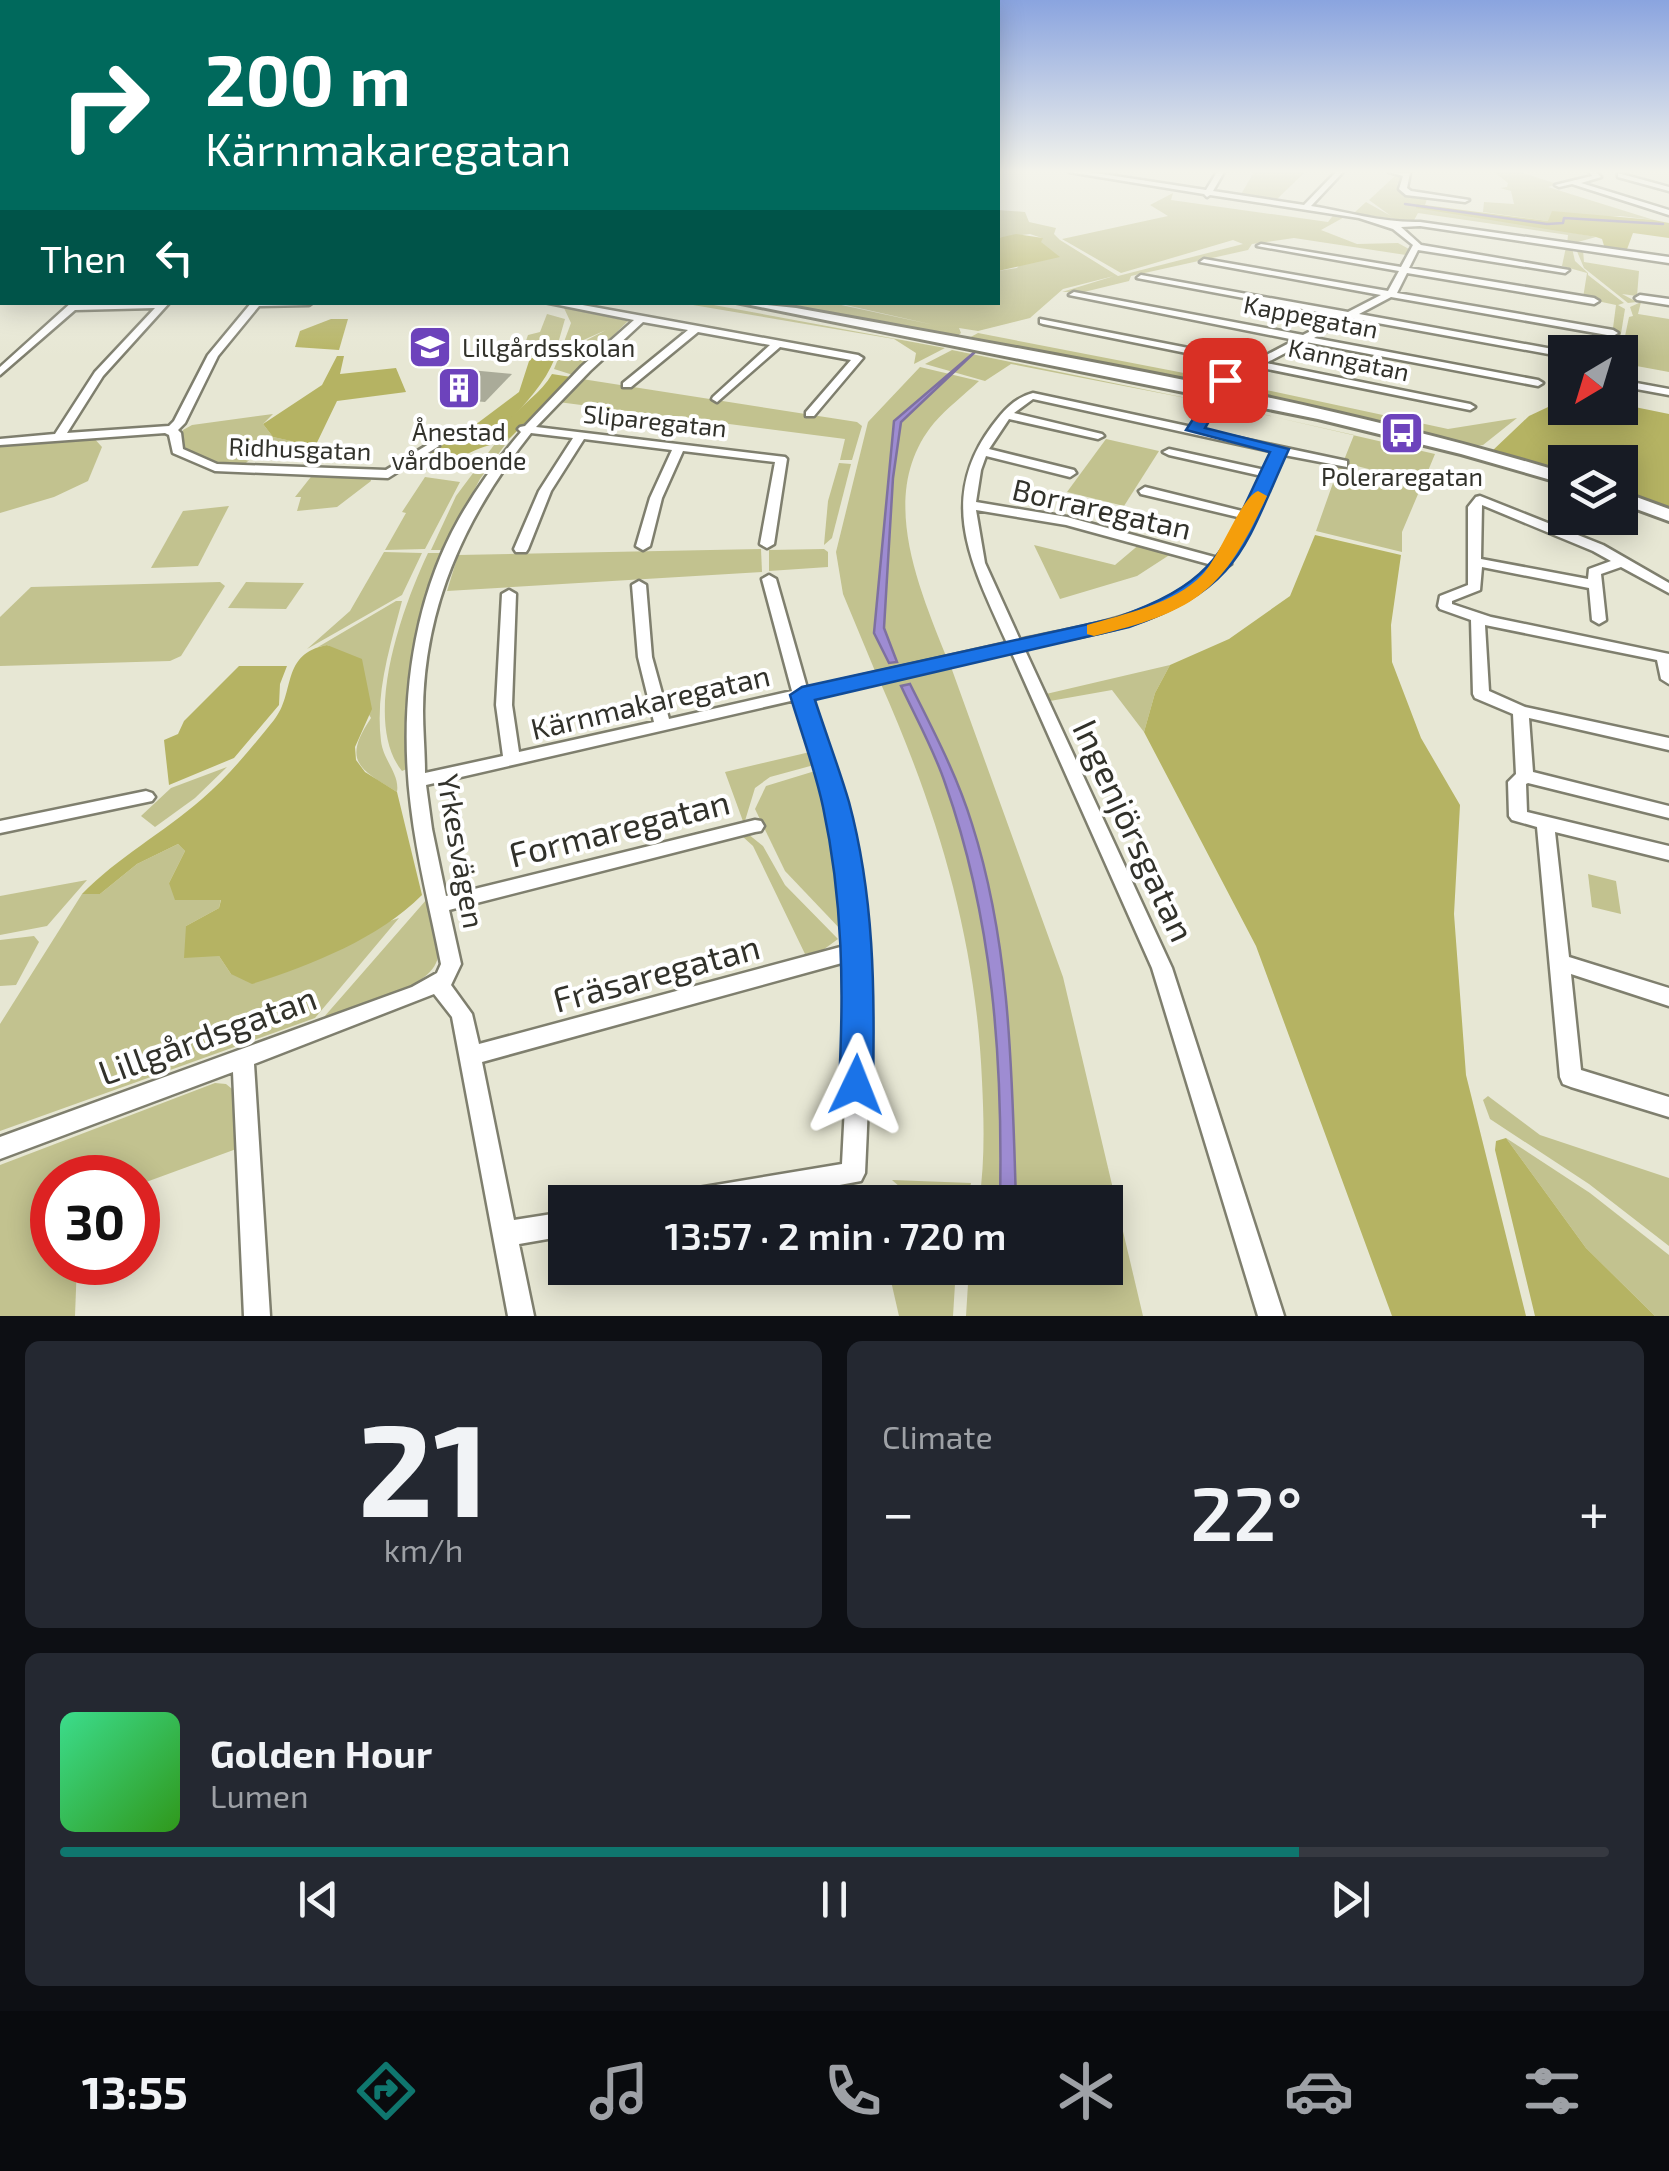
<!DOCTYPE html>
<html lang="en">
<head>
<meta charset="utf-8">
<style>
  :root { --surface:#171b24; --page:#242831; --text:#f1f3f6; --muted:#9ea1a6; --line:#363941; --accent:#0f766e }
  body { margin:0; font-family:"Exo 2",sans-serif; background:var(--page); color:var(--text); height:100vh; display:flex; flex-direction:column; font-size:38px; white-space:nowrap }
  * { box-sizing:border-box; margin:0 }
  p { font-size:32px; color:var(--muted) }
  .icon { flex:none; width:55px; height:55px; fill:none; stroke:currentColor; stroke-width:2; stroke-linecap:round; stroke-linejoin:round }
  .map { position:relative; height:1316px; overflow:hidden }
  .details { display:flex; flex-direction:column; gap:25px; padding:25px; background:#0d0f14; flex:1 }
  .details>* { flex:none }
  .guide { position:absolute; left:0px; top:0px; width:1000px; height:305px; box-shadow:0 5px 25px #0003; background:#00695c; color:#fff; overflow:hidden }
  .needle { width:65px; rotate:218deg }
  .controls { position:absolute; left:1548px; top:335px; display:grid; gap:20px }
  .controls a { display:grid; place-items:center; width:90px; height:90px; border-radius:0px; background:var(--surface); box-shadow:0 5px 25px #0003; font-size:50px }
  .speed { position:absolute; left:30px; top:1155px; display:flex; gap:20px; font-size:50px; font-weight:700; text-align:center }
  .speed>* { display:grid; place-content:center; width:130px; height:130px; border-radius:50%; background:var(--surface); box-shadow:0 5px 25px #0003; line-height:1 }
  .speed .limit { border:15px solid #d22; background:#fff; color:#111 }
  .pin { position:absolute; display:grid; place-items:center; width:85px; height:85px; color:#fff; margin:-42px; border-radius:20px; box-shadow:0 5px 15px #0006 }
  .me { position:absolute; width:110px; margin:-55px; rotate:2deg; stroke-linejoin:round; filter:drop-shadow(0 0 8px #0008) }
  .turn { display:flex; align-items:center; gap:35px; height:210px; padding:0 40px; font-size:45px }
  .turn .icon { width:130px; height:130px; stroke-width:2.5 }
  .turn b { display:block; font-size:70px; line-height:85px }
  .then { display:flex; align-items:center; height:95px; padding:0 40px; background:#0003; gap:20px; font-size:38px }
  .big { font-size:75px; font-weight:600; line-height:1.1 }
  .details .card { flex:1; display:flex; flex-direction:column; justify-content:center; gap:15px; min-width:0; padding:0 35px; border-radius:15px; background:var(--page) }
  .details .dial { align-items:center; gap:0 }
  .dial b { font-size:130px; line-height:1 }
  .song { display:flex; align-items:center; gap:30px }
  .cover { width:120px; height:120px; border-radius:15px; background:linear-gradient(135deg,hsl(150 70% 55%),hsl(110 70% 35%)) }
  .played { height:10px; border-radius:5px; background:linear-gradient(90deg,var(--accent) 80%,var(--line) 80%) }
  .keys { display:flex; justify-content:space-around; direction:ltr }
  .heat { display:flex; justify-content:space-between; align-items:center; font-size:55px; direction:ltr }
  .details .tiles { flex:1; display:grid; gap:25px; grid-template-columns:1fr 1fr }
  .card:last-child { grid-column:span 2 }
  .trip { position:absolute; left:548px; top:1185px; width:575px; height:100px; border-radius:0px; background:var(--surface); box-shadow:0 5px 25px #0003; font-weight:600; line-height:100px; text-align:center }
  .menu { display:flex; height:160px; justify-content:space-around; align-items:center; background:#090b0e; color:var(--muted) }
  .menu .icon { width:70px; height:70px }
  .menu .on { color:var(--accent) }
  .menu b { font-size:45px; color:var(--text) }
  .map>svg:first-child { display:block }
  .green { fill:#c2c28f }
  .forest { fill:#b5b363 }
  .water { fill:#9e8cd2; stroke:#7e71a0; stroke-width:2.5 }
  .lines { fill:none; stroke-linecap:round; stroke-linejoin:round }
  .stream { stroke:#7e71a0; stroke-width:2.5 }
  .building { fill:#aaab99 }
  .street-casing { stroke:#7f7f6e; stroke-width:5 }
  .secondary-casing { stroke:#7f7f6e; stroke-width:6 }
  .street { fill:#fff; fill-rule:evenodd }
  .secondary { fill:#fff; fill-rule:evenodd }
  .route { fill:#1a73e8; stroke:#114b97; stroke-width:2.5 }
  .slow { fill:#f59e0b }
  .labels { text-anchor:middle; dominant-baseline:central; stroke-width:8; stroke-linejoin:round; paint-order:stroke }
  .far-street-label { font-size:25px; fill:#32322b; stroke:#fff }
  .far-poi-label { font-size:25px; fill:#32322b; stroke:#fff }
  .street-label { font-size:30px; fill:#32322b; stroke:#fff }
  .near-street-label { font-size:35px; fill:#32322b; stroke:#fff }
</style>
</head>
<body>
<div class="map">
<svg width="1669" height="1316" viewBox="0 0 1669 1316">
  <rect width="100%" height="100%" fill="#e7e7d4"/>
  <g class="green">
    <path d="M1254,172H1305L1275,201L1240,196Z"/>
    <path d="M1494,172H1520L1557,184L1548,187L1654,220L1620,216L1548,221L1483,212L1484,202L1514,204L1511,191L1500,188L1507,187L1508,183Z"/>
    <path d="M1397,174L1404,176L1397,185L1428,196L1425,205L1417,204L1596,237L1567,245L1568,235L1418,213L1413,222L1354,213L1366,202L1391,216L1369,200Z"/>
    <path d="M1173,193L1171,200L1328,222L1335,213L1348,215L1321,230L1357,244L1398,243L1409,249L1406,255L1294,238L1252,244L1248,250L1131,276L1129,281L1084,292H1062L1114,276L1063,289L1030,318L978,331L959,328L961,333L956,337L756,303H832L934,325L837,303L998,302V271L1017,268L1042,238L1030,234L998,238V210L1025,212L1029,222L1056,228L1054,234L1060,240L1118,276L1243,244L1233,240L1121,273L1062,239L1168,216L1150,205Z"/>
    <path d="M1566,247L1572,248L1575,261L1588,273V275L1624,303L1618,305L1625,309L1618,352H1609L1612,337L1619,334L1613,328L1616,305L1583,298L1587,273L1562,266Z"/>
    <path d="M1576,249L1583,250L1584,262L1639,271L1637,296L1622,294L1637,302L1628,303L1584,268Z"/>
    <path d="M1641,302L1638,314L1669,319V372L1631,365L1629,382L1620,377V364L1624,363L1620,360L1629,317L1633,316L1630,307Z"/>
    <path d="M681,303H703L945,348L914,364L916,353L894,339Z"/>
    <path d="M564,308L628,321L573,375L554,369L560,354L606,330L561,350L571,323Z"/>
    <path d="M547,314L565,319L555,354L546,357V350L539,351L538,357L520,358L528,335L540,332Z"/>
    <path d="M978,333L1215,379L1197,384L967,339Z"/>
    <path d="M952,350L1201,401L1011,364L985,381L925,364Z"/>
    <path d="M920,367L979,381C964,395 947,408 934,423C877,492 918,585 946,656L875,671L843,594L836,552L868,422Z"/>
    <path d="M582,379L857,422L862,426L852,460H840L845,439L558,402Z"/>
    <path d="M1234,383L1448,429L1517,418L1483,445L1470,447L1250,397L1235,389Z"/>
    <path d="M1222,405L1435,454L1423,483L1349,464L1344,460L1354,435Z"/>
    <path d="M273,414L263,424L273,437L292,441L289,447L297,456L254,455L243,466C219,464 194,464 180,442L183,430L192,425Z"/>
    <path d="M92,436L102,447L88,481L54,497L0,513V445Z"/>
    <path d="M500,437L510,438L480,479L443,550H431L456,496Z"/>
    <path d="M1106,439L1159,451L1124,506L1067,492Z"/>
    <path d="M839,463L851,464L832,538L824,545L828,501Z"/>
    <path d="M1339,466L1421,487L1402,532V552L1316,531Z"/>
    <path d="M314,473L370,477L371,481L337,507L297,511L301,497H295Z"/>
    <path d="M425,477L460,482L425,549L385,550L406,513L402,512Z"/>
    <path d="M229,506L198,566L151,568L183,511Z"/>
    <path d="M1141,543L1174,552L1137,576L1060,599L1034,545L1115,565Z"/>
    <path d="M761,549L762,572L447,591L458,555Z"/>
    <path d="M824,549L828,552V567L769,571V550Z"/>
    <path d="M384,552L422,553L402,595L307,649L350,611Z"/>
    <path d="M428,553H442C414,624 412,694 409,768L402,771C361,720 403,606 428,553Z"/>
    <path d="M220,582L225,586L181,656L170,661L0,666V617L31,587Z"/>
    <path d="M246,582L304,583L286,609L228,608Z"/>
    <path d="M396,601H402C390,647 375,693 381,741C383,760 400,774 397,792C359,769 342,761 371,718L328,645L318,647Z"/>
    <path d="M1170,665L1155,693L1144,732L1112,690L1050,701L1046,694Z"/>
    <path d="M951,667L1063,977L1143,1316H966L969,1268H1105V1202H979C985,1163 984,1121 982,1081C976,939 938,813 881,684Z"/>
    <path d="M810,752L814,765L770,777L755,788L744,824L725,772Z"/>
    <path d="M227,767L195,798L155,827L141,816L171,788Z"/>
    <path d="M815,771L832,832L843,932L785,871L755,809L766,786Z"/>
    <path d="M748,834L763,846L785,885L838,939L823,950L805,954L753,846L742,836Z"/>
    <path d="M178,844L185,851L169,883L221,899L219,908L186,926L219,956L231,974L399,918L315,1018L0,1131V1024L82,894H100L137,864Z"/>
    <path d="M1588,874L1616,881L1621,914L1592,907Z"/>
    <path d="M87,880L47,926L0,935V896Z"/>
    <path d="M427,899C431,916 438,936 438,954C438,989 351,1008 324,1017Z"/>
    <path d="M34,936L39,942L16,985L0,986V940Z"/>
    <path d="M215,1083L226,1084L237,1093L239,1148L138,1185V1178H52V1262L77,1263L75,1316H0V1165Z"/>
    <path d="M1488,1096L1540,1135L1669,1178V1246L1589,1184L1490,1119L1483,1100Z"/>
    <path d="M1506,1138L1590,1193L1669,1255V1316H1655L1586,1248Z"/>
    <path d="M892,1180L971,1183L967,1202H917Z"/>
    <path d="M888,1268H956L953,1316H899Z"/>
  </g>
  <g class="forest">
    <path d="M1417,204L1548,221L1552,211L1654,220L1669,223V238L1633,233L1626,252L1605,249L1602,239L1596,237L1416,208Z"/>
    <path d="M1016,234L1043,238L1041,242L1060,257L998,271V238Z"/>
    <path d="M331,319H348L339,350L295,347L300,331Z"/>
    <path d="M337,356H344L340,374L396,368L406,392L337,401L311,455L297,456L289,446L291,441L273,437L263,424L322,385Z"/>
    <path d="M530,358H555C541,393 511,415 490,445C458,454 433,479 399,470L423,461L417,459L463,434L519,392Z"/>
    <path d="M552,374L571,377L510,438L500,437C508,411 539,398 552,374Z"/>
    <path d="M1563,400L1565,408L1620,404L1669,414V510L1620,489V462H1565V471L1491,452L1529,416Z"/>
    <path d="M1315,535L1401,555L1391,625L1392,662L1421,738L1460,805L1454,914L1466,1075L1526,1316H1392L1256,946L1144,732L1155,693L1170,665L1229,639L1290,596Z"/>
    <path d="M327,645L362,659L372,709L355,747L356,760L365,772L397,792L422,895C378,939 311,965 252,984L231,974L219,956L184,958L186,926L219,908L221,900H175L169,883L185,851L178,844L137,864L100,894H82C118,857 163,833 202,799C229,776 252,747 274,720C296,693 280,654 327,645Z"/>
    <path d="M239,666H287L280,684L279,705L234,758L169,785L164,740L178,734L184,721Z"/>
    <path d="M1506,1138L1586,1248L1655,1316H1535L1495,1150L1496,1141Z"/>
  </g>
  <g class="water">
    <path d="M977,350L901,422L893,478L884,628L897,662L889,663L874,633L894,421Z"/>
    <path d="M910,684C933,730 957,775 972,824C1011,946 1012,1076 1016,1202H1000C1003,1059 993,919 945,783C934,750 916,718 901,686Z"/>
  </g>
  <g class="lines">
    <path class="stream" d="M1405,204L1547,224L1563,223L1564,218L1663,224"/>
  </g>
  <path class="building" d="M470,370L512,374L485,402L442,398Z"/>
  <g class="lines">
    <g class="street-casing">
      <g id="street">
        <path d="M1069,172H1089L1206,190L1217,172H1224L1213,191L1304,205L1336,172H1343L1311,206C1348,212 1383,223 1420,222L1669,257V263L1420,226L1401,227L1421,245L1569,270L1565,273L1418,250L1409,268L1594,298L1599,301L1594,304L1407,273L1397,293L1613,330L1618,333L1613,336L1391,297L1359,314L1569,352H1565V357L1350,318L1314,338L1538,380L1543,383L1538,386L1306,342L1266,363L1470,404L1475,407L1470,410L1257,367L1229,382L1201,430L1347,461V467L1284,455L1250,529L1229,561L1231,564C1212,576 1196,595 1175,606C1130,631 1074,637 1024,648L1172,968L1284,1316H1258L1152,968L1011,651L810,697C826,745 844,794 854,844C876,953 870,1063 865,1173L861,1181L749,1202H674L678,1194L686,1190L842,1164L848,1049L849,961L482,1062L514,1220L565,1212V1236L519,1244L534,1316H508L452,1017L434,994L254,1064L270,1316H244L233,1072L0,1159V1137L412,987L437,973L441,964C431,912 417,860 411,807C399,711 411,604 459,519C477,487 498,459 521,432L518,429L520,427L525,426L582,366L634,320L544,302H566L858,355L863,358L814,416H806V412L851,360L780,347L717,402L712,399L713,397L770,345L698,332L631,387H623V383L688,330L643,322L590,371L536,427L785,457L787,459L774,544L767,548L760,544L775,462L683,451L662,498L650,546L643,550L636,546L650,498L672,450L584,439L551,491L528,549L526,552H516L514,549L539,491L573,438L531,433C466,515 424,605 423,711C423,732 425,752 425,773L503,756L496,705L502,594L509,590L516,594L512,705L519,752L654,722L638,657L632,585L639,581L646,585L652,657L669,719L792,691L762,579L769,575L776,579L807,688L1007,643C973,567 936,501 992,426C1003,411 1014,398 1033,393L1192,427L1221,378L1246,365L1043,324L1040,323V319L1255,361L1295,340L1069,295L1074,292L1303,335L1340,316L1137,278L1141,275L1348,312L1381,295L1200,262L1204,259L1388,291L1399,271L1257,246L1261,244L1401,267L1413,245L1393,229L1359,218L1210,195L1207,197L1204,194ZM1033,399L1274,452L1265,470L1169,449L1163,452L1169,455L1262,476L1246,512L1145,487L1139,491L1141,494L1242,518L1218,558L1067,517L976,502L981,470L986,456L1070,477L1076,473L1074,470L989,449L1009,419L1098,439L1104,436L1102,434L1014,413ZM976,510L1066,525L1212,565C1159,618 1090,624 1020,640L985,563ZM795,700C821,781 843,860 848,945L479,1044L472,1014L451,985L461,964L449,910L755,832L761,831L764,826L761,821L755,820L446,896L432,829L426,785Z"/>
        <path d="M1389,172L1410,173L1407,188L1411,191L1469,200L1465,202L1406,195L1399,189L1403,176Z"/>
        <path d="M1589,172H1596L1601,177L1581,183L1669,210V215L1572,184L1559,187L1555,185L1592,176Z"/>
        <path d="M1618,173L1669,187V191L1618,177Z"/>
        <rect x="0" y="197" width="2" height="4"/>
        <rect x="0" y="239" width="2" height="5"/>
        <path d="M1640,295L1669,299V305L1637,300L1635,298Z"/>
        <path d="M72,302H170L103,376L67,433L169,426L174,421L208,355L252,302H313L309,305L259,306L218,356L185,423L178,430L181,433L183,449L217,464L386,470L429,444H437L439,446L388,478L215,471L173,453L169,435L165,433L0,445V439L55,434L95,372L155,308L75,310L0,375V367Z"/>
        <path d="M1620,380L1669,389V395L1620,386Z"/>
        <path d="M1480,496L1603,545L1669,583V593L1621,567L1601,574L1606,620L1599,624L1592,620L1589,588L1482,567L1480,590L1452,601V604L1491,617L1669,654V684L1661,679L1657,660L1485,625L1489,691L1525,707L1669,738V750L1529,718L1533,772L1669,806V818L1528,783L1526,784L1527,812L1669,846V860L1555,832L1569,957L1669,988V1006L1571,974L1581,1070L1669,1097V1117L1571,1087L1563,1084L1560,1077L1537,827L1512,820L1509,816L1508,782L1516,774L1513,714L1475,698L1473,694L1471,620L1440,609L1438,606L1440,596L1468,585V507L1476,497ZM1482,505L1593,551L1611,561L1589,569L1588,579L1481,559Z"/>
        <path d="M146,791L152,793L155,797L152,801L0,833V821Z"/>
      </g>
    </g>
    <g class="secondary-casing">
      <g id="secondary">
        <rect x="0" y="180" width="2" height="7"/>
        <path d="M736,302L796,308C1053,355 1315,397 1565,473V484L1461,454L1318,419Z"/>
        <path d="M1620,491L1669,509V521L1620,503Z"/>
      </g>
    </g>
    <use href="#street" class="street"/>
    <use href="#secondary" class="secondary"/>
  </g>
  <linearGradient id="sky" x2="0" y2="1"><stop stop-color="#8aa4df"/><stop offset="0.48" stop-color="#f4f4ec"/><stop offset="1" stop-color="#f4f4ec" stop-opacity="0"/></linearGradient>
  <rect width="1669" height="357" fill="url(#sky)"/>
  <path class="route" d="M1220,377L1233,380L1205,428L1289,449C1243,550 1241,587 1129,627L815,700C826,734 839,768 849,802C874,895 875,990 873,1085L868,1095L856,1100L844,1095L839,1085C844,990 843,900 823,807C815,769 801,732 790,695L802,687L1116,618C1223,580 1223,548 1270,452L1186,430Z"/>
  <path class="slow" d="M1258,491L1267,496C1223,592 1197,611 1094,636L1087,634V625C1124,614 1174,604 1202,575C1220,557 1241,497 1258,491Z"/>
  <defs>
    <g id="school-square" transform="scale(2.25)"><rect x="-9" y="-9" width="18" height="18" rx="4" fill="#6d43bc" stroke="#fff"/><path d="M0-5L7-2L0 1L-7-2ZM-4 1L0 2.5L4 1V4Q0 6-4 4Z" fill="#fff"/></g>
    <g id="building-square" transform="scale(2.25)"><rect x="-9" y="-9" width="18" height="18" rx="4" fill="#6d43bc" stroke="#fff"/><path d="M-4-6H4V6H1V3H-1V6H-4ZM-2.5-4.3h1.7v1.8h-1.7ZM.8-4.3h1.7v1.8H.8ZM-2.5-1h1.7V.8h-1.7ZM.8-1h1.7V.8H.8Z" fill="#fff"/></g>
    <g id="bus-square" transform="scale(2.25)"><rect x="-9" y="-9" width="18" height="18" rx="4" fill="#6d43bc" stroke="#fff"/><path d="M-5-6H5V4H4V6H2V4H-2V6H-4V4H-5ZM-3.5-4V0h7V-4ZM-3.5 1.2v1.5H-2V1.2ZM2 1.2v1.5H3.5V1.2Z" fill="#fff"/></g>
  </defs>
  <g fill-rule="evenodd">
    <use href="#school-square" x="430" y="347"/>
    <use href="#building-square" x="459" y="388"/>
    <use href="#bus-square" x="1402" y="433"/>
  </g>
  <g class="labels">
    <g class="far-street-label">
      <text transform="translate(1311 316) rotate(11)">Kappegatan</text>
      <text transform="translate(1349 359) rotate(12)">Kanngatan</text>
      <text transform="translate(655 420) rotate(6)">Sliparegatan</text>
      <text transform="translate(300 448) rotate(2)">Ridhusgatan</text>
    </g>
    <g class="far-poi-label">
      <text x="462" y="347" text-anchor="start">Lillgårdsskolan</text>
      <text x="459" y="431">Ånestad<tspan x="459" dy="29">vårdboende</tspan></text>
      <text x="1402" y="476">Poleraregatan</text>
    </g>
    <g class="street-label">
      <text transform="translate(1102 508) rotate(13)">Borraregatan</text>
      <text transform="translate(650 701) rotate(-13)">Kärnmakaregatan</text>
      <text transform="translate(462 851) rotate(80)">Yrkesvägen</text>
    </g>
    <g class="near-street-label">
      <text transform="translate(619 827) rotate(-14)">Formaregatan</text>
      <text transform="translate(1135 830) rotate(65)">Ingenjörsgatan</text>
      <text transform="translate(656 972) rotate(-15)">Fräsaregatan</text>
      <text transform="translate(207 1034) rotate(-20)">Lillgårdsgatan</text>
    </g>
  </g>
</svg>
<div class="controls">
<a><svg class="needle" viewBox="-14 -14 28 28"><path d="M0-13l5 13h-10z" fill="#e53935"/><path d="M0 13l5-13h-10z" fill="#9ea1a6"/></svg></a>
<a><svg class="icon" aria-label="layers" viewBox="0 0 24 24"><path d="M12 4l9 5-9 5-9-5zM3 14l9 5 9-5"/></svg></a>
</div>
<div class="speed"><div class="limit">30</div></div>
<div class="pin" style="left:1225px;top:380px;background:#d93025"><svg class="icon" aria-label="arrive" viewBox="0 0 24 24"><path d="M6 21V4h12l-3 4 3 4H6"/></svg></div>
<svg class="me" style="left:856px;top:1085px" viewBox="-20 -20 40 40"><path d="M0-17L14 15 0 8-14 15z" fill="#1a73e8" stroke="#fff" stroke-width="4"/></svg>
<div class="trip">13:57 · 2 min · 720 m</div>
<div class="guide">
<div class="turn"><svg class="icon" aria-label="right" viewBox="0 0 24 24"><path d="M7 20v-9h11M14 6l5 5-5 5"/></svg><div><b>200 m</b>Kärnmakaregatan</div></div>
<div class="then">Then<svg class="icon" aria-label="left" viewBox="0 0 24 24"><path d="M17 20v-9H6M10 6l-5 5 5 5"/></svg></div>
</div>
</div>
<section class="details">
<div class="tiles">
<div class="card dial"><b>21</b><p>km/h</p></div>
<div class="card"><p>Climate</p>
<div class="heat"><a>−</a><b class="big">22°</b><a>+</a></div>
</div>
<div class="card">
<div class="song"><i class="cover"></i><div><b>Golden Hour</b><p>Lumen</p></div></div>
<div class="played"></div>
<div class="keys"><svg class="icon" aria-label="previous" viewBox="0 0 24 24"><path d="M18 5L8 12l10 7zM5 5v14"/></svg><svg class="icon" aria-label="pause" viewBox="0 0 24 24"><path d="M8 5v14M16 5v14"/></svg><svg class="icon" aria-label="next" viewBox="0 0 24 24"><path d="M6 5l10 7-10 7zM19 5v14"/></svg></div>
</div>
</div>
</section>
<nav class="menu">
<b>13:55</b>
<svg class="icon on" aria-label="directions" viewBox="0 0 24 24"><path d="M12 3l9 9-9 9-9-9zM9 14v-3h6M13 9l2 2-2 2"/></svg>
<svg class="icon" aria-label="music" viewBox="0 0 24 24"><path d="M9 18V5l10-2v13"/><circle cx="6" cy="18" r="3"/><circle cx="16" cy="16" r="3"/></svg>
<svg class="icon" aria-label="phone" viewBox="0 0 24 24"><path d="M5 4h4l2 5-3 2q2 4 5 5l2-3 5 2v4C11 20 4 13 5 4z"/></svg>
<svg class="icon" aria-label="climate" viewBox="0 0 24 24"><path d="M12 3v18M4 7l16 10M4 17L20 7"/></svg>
<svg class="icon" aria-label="car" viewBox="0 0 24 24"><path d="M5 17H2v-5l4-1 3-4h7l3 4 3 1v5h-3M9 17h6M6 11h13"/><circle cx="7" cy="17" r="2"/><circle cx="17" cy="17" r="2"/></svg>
<svg class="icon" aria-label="filters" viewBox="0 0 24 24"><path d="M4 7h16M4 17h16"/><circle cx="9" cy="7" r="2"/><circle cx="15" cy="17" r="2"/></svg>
</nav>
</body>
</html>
